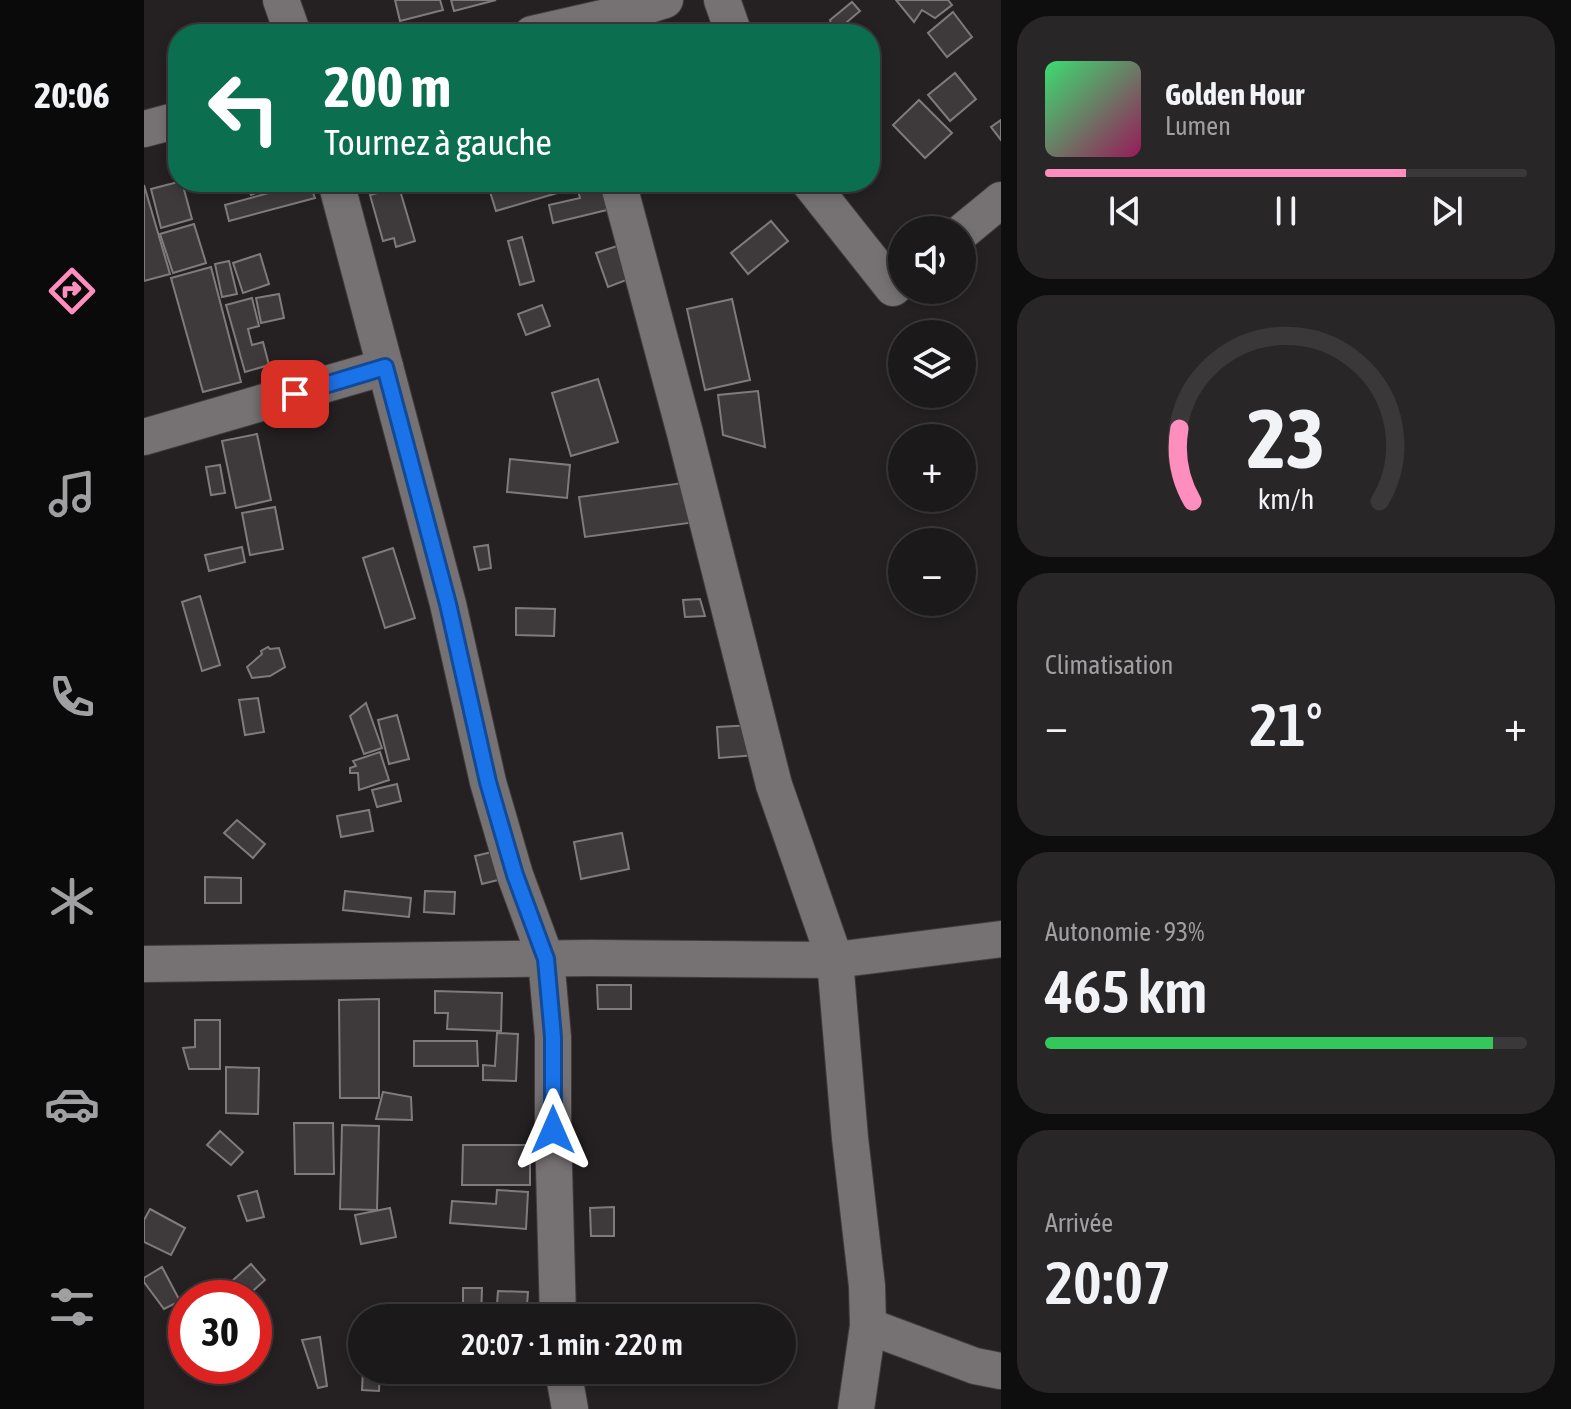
<!DOCTYPE html>
<html lang="fr">
<head>
<meta charset="utf-8">
<style>
  :root { --surface:#1c191a; --page:#292627; --text:#f1f3f6; --muted:#a0a0a2; --line:#3a3839; --accent:#fd8ebe }
  body { margin:0; font-family:"Asap Condensed",sans-serif; background:var(--page); color:var(--text); height:100vh; display:flex; flex-direction:column; font-size:30px; white-space:nowrap }
  * { box-sizing:border-box; margin:0 }
  p { font-size:26px; color:var(--muted) }
  .icon { flex:none; width:44px; height:44px; fill:none; stroke:currentColor; stroke-width:2; stroke-linecap:round; stroke-linejoin:round }
  .map { position:relative; flex:1; overflow:hidden }
  .drawer { display:flex; flex-direction:column; gap:16px; padding:16px; background:#0f0e0e; width:570px }
  .drawer>* { flex:none }
  .hud { position:absolute; left:24px; top:24px; width:712px; height:168px; border-radius:32px; box-shadow:0 4px 12px #0003,0 0 0 2px var(--line); background:#0b6e4f; color:#fff; overflow:hidden }
  .controls { position:absolute; left:744px; top:216px; display:grid; gap:16px }
  .controls a { display:grid; place-items:center; width:88px; height:88px; border-radius:50%; background:var(--surface); box-shadow:0 4px 12px #0003,0 0 0 2px var(--line); font-size:40px }
  .speed { position:absolute; left:24px; top:1280px; display:flex; gap:16px; font-size:40px; font-weight:700; text-align:center }
  .speed>* { display:grid; place-content:center; width:104px; height:104px; border-radius:50%; background:var(--surface); box-shadow:0 4px 12px #0003,0 0 0 2px var(--line); line-height:1 }
  .speed .limit { border:12px solid #d22; background:#fff; color:#111 }
  .pin { position:absolute; display:grid; place-items:center; width:68px; height:68px; color:#fff; margin:-34px; border-radius:16px; box-shadow:0 4px 12px #0006 }
  .me { position:absolute; width:88px; margin:-44px; rotate:0deg; stroke-linejoin:round; filter:drop-shadow(0 0 6px #0008) }
  .turn { display:flex; align-items:center; gap:28px; height:168px; padding:0 24px; font-size:36px }
  .turn .icon { width:104px; height:104px; stroke-width:2.5 }
  .turn b { display:block; font-size:56px; line-height:68px }
  .big { font-size:60px; font-weight:600; line-height:1.1 }
  .drawer .tile { flex:1; display:flex; flex-direction:column; justify-content:center; gap:12px; min-width:0; padding:0 28px; border-radius:32px; background:var(--page) }
  .drawer .dial { align-items:center; gap:0 }
  .dial svg { height:208px; overflow:visible; fill:none; stroke:var(--line); stroke-width:7; stroke-linecap:round; text-anchor:middle }
  .dial text { fill:var(--text); stroke:none }
  .song { display:flex; align-items:center; gap:24px }
  .cover { width:96px; height:96px; border-radius:12px; background:linear-gradient(135deg,hsl(140 70% 55%),hsl(330 70% 35%)) }
  .played { height:8px; border-radius:4px; background:linear-gradient(90deg,var(--accent) 75%,var(--line) 75%) }
  .keys { display:flex; justify-content:space-around; direction:ltr }
  .heat { display:flex; justify-content:space-between; align-items:center; font-size:44px; direction:ltr }
  .charge { height:12px; border-radius:6px; background:linear-gradient(90deg,#34c759 93%,var(--line) 0) }
  .trip { position:absolute; left:204px; top:1304px; width:448px; height:80px; border-radius:40px; background:var(--surface); box-shadow:0 4px 12px #0003,0 0 0 2px var(--line); font-weight:600; line-height:80px; text-align:center }
  main { display:flex; flex:1; min-height:0 }
  .tabs { display:flex; flex-direction:column; width:144px; justify-content:space-around; align-items:center; background:#0b0a0a; color:var(--muted) }
  .tabs .icon { width:56px; height:56px }
  .tabs .on { color:var(--accent) }
  .tabs b { font-size:36px; color:var(--text) }
  .map>svg:first-child { display:block }
  .building { fill:#3e393b; stroke:#7f7b7c; stroke-width:2 }
  .lines { fill:none; stroke-linecap:round; stroke-linejoin:round }
  .minor-casing { stroke:#403d3e; stroke-width:38 }
  .minor { stroke:#767173; stroke-width:36 }
  .route-casing { stroke:#114b97; stroke-width:20 }
  .route { stroke:#1a73e8; stroke-width:14 }
</style>
</head>
<body>
<main>
<nav class="tabs">
<b>20:06</b>
<svg class="icon on" aria-label="directions" viewBox="0 0 24 24"><path d="M12 3l9 9-9 9-9-9zM9 14v-3h6M13 9l2 2-2 2"/></svg>
<svg class="icon" aria-label="music" viewBox="0 0 24 24"><path d="M9 18V5l10-2v13"/><circle cx="6" cy="18" r="3"/><circle cx="16" cy="16" r="3"/></svg>
<svg class="icon" aria-label="phone" viewBox="0 0 24 24"><path d="M5 4h4l2 5-3 2q2 4 5 5l2-3 5 2v4C11 20 4 13 5 4z"/></svg>
<svg class="icon" aria-label="climate" viewBox="0 0 24 24"><path d="M12 3v18M4 7l16 10M4 17L20 7"/></svg>
<svg class="icon" aria-label="car" viewBox="0 0 24 24"><path d="M5 17H2v-5l4-1 3-4h7l3 4 3 1v5h-3M9 17h6M6 11h13"/><circle cx="7" cy="17" r="2"/><circle cx="17" cy="17" r="2"/></svg>
<svg class="icon" aria-label="filters" viewBox="0 0 24 24"><path d="M4 7h16M4 17h16"/><circle cx="9" cy="7" r="2"/><circle cx="15" cy="17" r="2"/></svg>
</nav>
<div class="map">
<svg width="857" height="1409" viewBox="0 0 857 1409">
  <rect width="100%" height="100%" fill="#252123"/>
  <g class="building">
    <path d="M251,0H296L299,10L256,21Z"/>
    <path d="M307,0H352L310,11Z"/>
    <path d="M752,0H804L808,5L791,18L778,10L770,22Z"/>
    <path d="M708,2L716,11L690,33L686,20Z"/>
    <path d="M809,12L828,37L803,57L784,33Z"/>
    <path d="M811,73L832,99L806,121L784,95Z"/>
    <path d="M775,100L808,133L781,158L749,125Z"/>
    <path d="M857,120V140L847,127Z"/>
    <path d="M34,182H38L48,219L17,228L7,189Z"/>
    <path d="M102,182H121L124,188L107,195Z"/>
    <path d="M126,182H158L127,188Z"/>
    <path d="M165,182L171,198L85,221L81,205Z"/>
    <path d="M343,182H417L420,191L352,211Z"/>
    <path d="M432,182H456L463,210L409,223L405,205L436,198Z"/>
    <path d="M0,185L26,274L0,281Z"/>
    <path d="M255,187L271,241L252,247L250,238L239,241L226,195Z"/>
    <path d="M627,221L644,241L604,274L587,253Z"/>
    <path d="M50,224L62,263L29,273L16,234Z"/>
    <path d="M378,237L390,281L376,285L364,241Z"/>
    <path d="M473,246L485,279L464,287L452,253Z"/>
    <path d="M116,254L125,284L99,293L89,263Z"/>
    <path d="M85,261L93,294L78,297L71,264Z"/>
    <path d="M67,267L97,382L59,392L27,278Z"/>
    <path d="M135,294L140,318L117,323L112,298Z"/>
    <path d="M108,298L115,326L104,329L108,345L119,342L125,365L101,372L82,305Z"/>
    <path d="M588,299L606,380L561,390L543,309Z"/>
    <path d="M398,305L406,326L382,335L374,314Z"/>
    <path d="M454,379L474,442L427,456L408,393Z"/>
    <path d="M614,391L621,447L579,435L574,395Z"/>
    <path d="M113,434L127,500L92,508L78,441Z"/>
    <path d="M366,459L426,465L423,498L363,492Z"/>
    <path d="M76,465L81,493L67,495L62,467Z"/>
    <path d="M546,482L552,522L441,537L435,497Z"/>
    <path d="M131,507L139,549L106,555L98,513Z"/>
    <path d="M344,545L347,568L335,570L330,547Z"/>
    <path d="M98,547L101,562L65,571L61,555Z"/>
    <path d="M249,548L271,618L241,628L219,558Z"/>
    <path d="M56,596L76,665L58,671L38,602Z"/>
    <path d="M556,599L561,616L541,617L539,600Z"/>
    <path d="M372,608L411,609L410,636L372,635Z"/>
    <path d="M124,647L126,649L135,648L141,667L126,676L108,678L103,667L118,654L117,651Z"/>
    <path d="M114,698L120,732L101,735L95,700Z"/>
    <path d="M222,703L238,748L220,754L206,716Z"/>
    <path d="M253,715L265,759L245,764L234,720Z"/>
    <path d="M610,725L612,755L575,758L573,727Z"/>
    <path d="M236,752L245,780L215,790L214,773H206V768L212,766L209,761Z"/>
    <path d="M253,784L257,801L233,807L228,790Z"/>
    <path d="M225,810L229,831L197,837L193,816Z"/>
    <path d="M93,820L121,844L109,858L80,833Z"/>
    <path d="M478,833L485,869L437,879L430,842Z"/>
    <path d="M352,851L358,879L338,884L331,856Z"/>
    <path d="M61,877L97,878V903H61Z"/>
    <path d="M201,891L267,898L265,917L199,910Z"/>
    <path d="M281,891L311,892L310,914L280,912Z"/>
    <path d="M453,985H487V1009H454Z"/>
    <path d="M291,991L358,993L357,1031L303,1029L304,1013H291Z"/>
    <path d="M235,999V1098H196L195,1000Z"/>
    <path d="M51,1020H76V1069H45L39,1048L51,1047Z"/>
    <path d="M353,1033L374,1034L372,1081L339,1080V1065L351,1066Z"/>
    <path d="M270,1041H333L334,1066H270Z"/>
    <path d="M82,1067L115,1068L114,1114L82,1113Z"/>
    <path d="M239,1092L267,1097L268,1120L232,1119Z"/>
    <path d="M150,1123H189L190,1174H151Z"/>
    <path d="M198,1125L235,1126L233,1210L196,1209Z"/>
    <path d="M76,1131L99,1152L87,1165L63,1145Z"/>
    <path d="M319,1145H386V1185H318Z"/>
    <path d="M353,1190L384,1192L382,1229L306,1223L308,1201L352,1204Z"/>
    <path d="M113,1191L120,1217L103,1221L94,1196Z"/>
    <path d="M470,1207V1236H447L446,1208Z"/>
    <path d="M246,1208L252,1237L217,1244L211,1215Z"/>
    <path d="M6,1209L41,1228L27,1255L0,1242V1220Z"/>
    <path d="M107,1264L121,1280L101,1298H71L70,1297Z"/>
    <path d="M18,1267L36,1301L20,1309L0,1282V1278Z"/>
    <path d="M319,1288H338L337,1318H319Z"/>
    <path d="M354,1291L384,1292L382,1318H352Z"/>
    <rect x="259" y="1305" width="19" height="13"/>
    <path d="M176,1337L183,1386L174,1388L158,1340Z"/>
    <path d="M110,1338L118,1349L110,1355Z"/>
    <path d="M219,1370H236L235,1391L218,1390Z"/>
  </g>
  <g class="lines">
    <g class="minor-casing">
      <g id="minor">
        <path d="M137,0L149,34"/>
        <path d="M578,0L590,34"/>
        <path d="M388,34L476,14L521,0"/>
        <path d="M0,129L34,120"/>
        <path d="M192,182L304,604L344,782L371,875L402,959L409,1037V1130L414,1318"/>
        <path d="M474,182L541,433L630,785L691,960L706,1138L723,1286L724,1326L712,1409"/>
        <path d="M665,182L749,288L758,280"/>
        <path d="M818,232L857,200"/>
        <path d="M0,437L241,367"/>
        <path d="M0,964L446,958L691,960L857,939"/>
        <path d="M724,1326L831,1366L857,1371"/>
        <path d="M419,1370L426,1409"/>
      </g>
    </g>
    <use href="#minor" class="minor"/>
  </g>
  <g class="lines">
    <g class="route-casing">
      <path id="route" d="M151,394L241,367L304,604L344,782L371,875L402,959L409,1037V1130"/>
    </g>
    <use href="#route" class="route"/>
  </g>
</svg>
<div class="controls">
<a><svg class="icon" aria-label="sound" viewBox="0 0 24 24"><path d="M4 9h4l5-4v14l-5-4H4zM17 9q2 3 0 6"/></svg></a>
<a><svg class="icon" aria-label="layers" viewBox="0 0 24 24"><path d="M12 4l9 5-9 5-9-5zM3 14l9 5 9-5"/></svg></a>
<a>+</a>
<a>−</a>
</div>
<div class="speed"><div class="limit">30</div></div>
<div class="pin" style="left:151px;top:394px;background:#d93025"><svg class="icon" aria-label="arrive" viewBox="0 0 24 24"><path d="M6 21V4h12l-3 4 3 4H6"/></svg></div>
<svg class="me" style="left:409px;top:1130px" viewBox="-20 -20 40 40"><path d="M0-17L14 15 0 8-14 15z" fill="#1a73e8" stroke="#fff" stroke-width="4"/></svg>
<div class="trip">20:07 · 1 min · 220 m</div>
<div class="hud">
<div class="turn"><svg class="icon" aria-label="left" viewBox="0 0 24 24"><path d="M17 20v-9H6M10 6l-5 5 5 5"/></svg><div><b>200 m</b>Tournez à gauche</div></div>
</div>
</div>
<section class="drawer">
<div class="tile">
<div class="song"><i class="cover"></i><div><b>Golden Hour</b><p>Lumen</p></div></div>
<div class="played"></div>
<div class="keys"><svg class="icon" aria-label="previous" viewBox="0 0 24 24"><path d="M18 5L8 12l10 7zM5 5v14"/></svg><svg class="icon" aria-label="pause" viewBox="0 0 24 24"><path d="M8 5v14M16 5v14"/></svg><svg class="icon" aria-label="next" viewBox="0 0 24 24"><path d="M6 5l10 7-10 7zM19 5v14"/></svg></div>
</div>
<div class="tile dial"><svg viewBox="0 0 100 80">
<path d="M14 69A42 42 0 1 1 86 69"/>
<path d="M14 69A42 42 0 0 1 9 41" stroke="#fd8ebe"/>
<text x="50" y="56" font-size="32" font-weight="700">23</text>
<text x="50" y="72" font-size="11">km/h</text>
</svg></div>
<div class="tile"><p>Climatisation</p>
<div class="heat"><a>−</a><b class="big">21°</b><a>+</a></div>
</div>
<div class="tile"><p>Autonomie · 93%</p><b class="big">465 km</b><div class="charge"></div></div>
<div class="tile"><p>Arrivée</p><b class="big">20:07</b></div>
</section>
</main>
</body>
</html>
